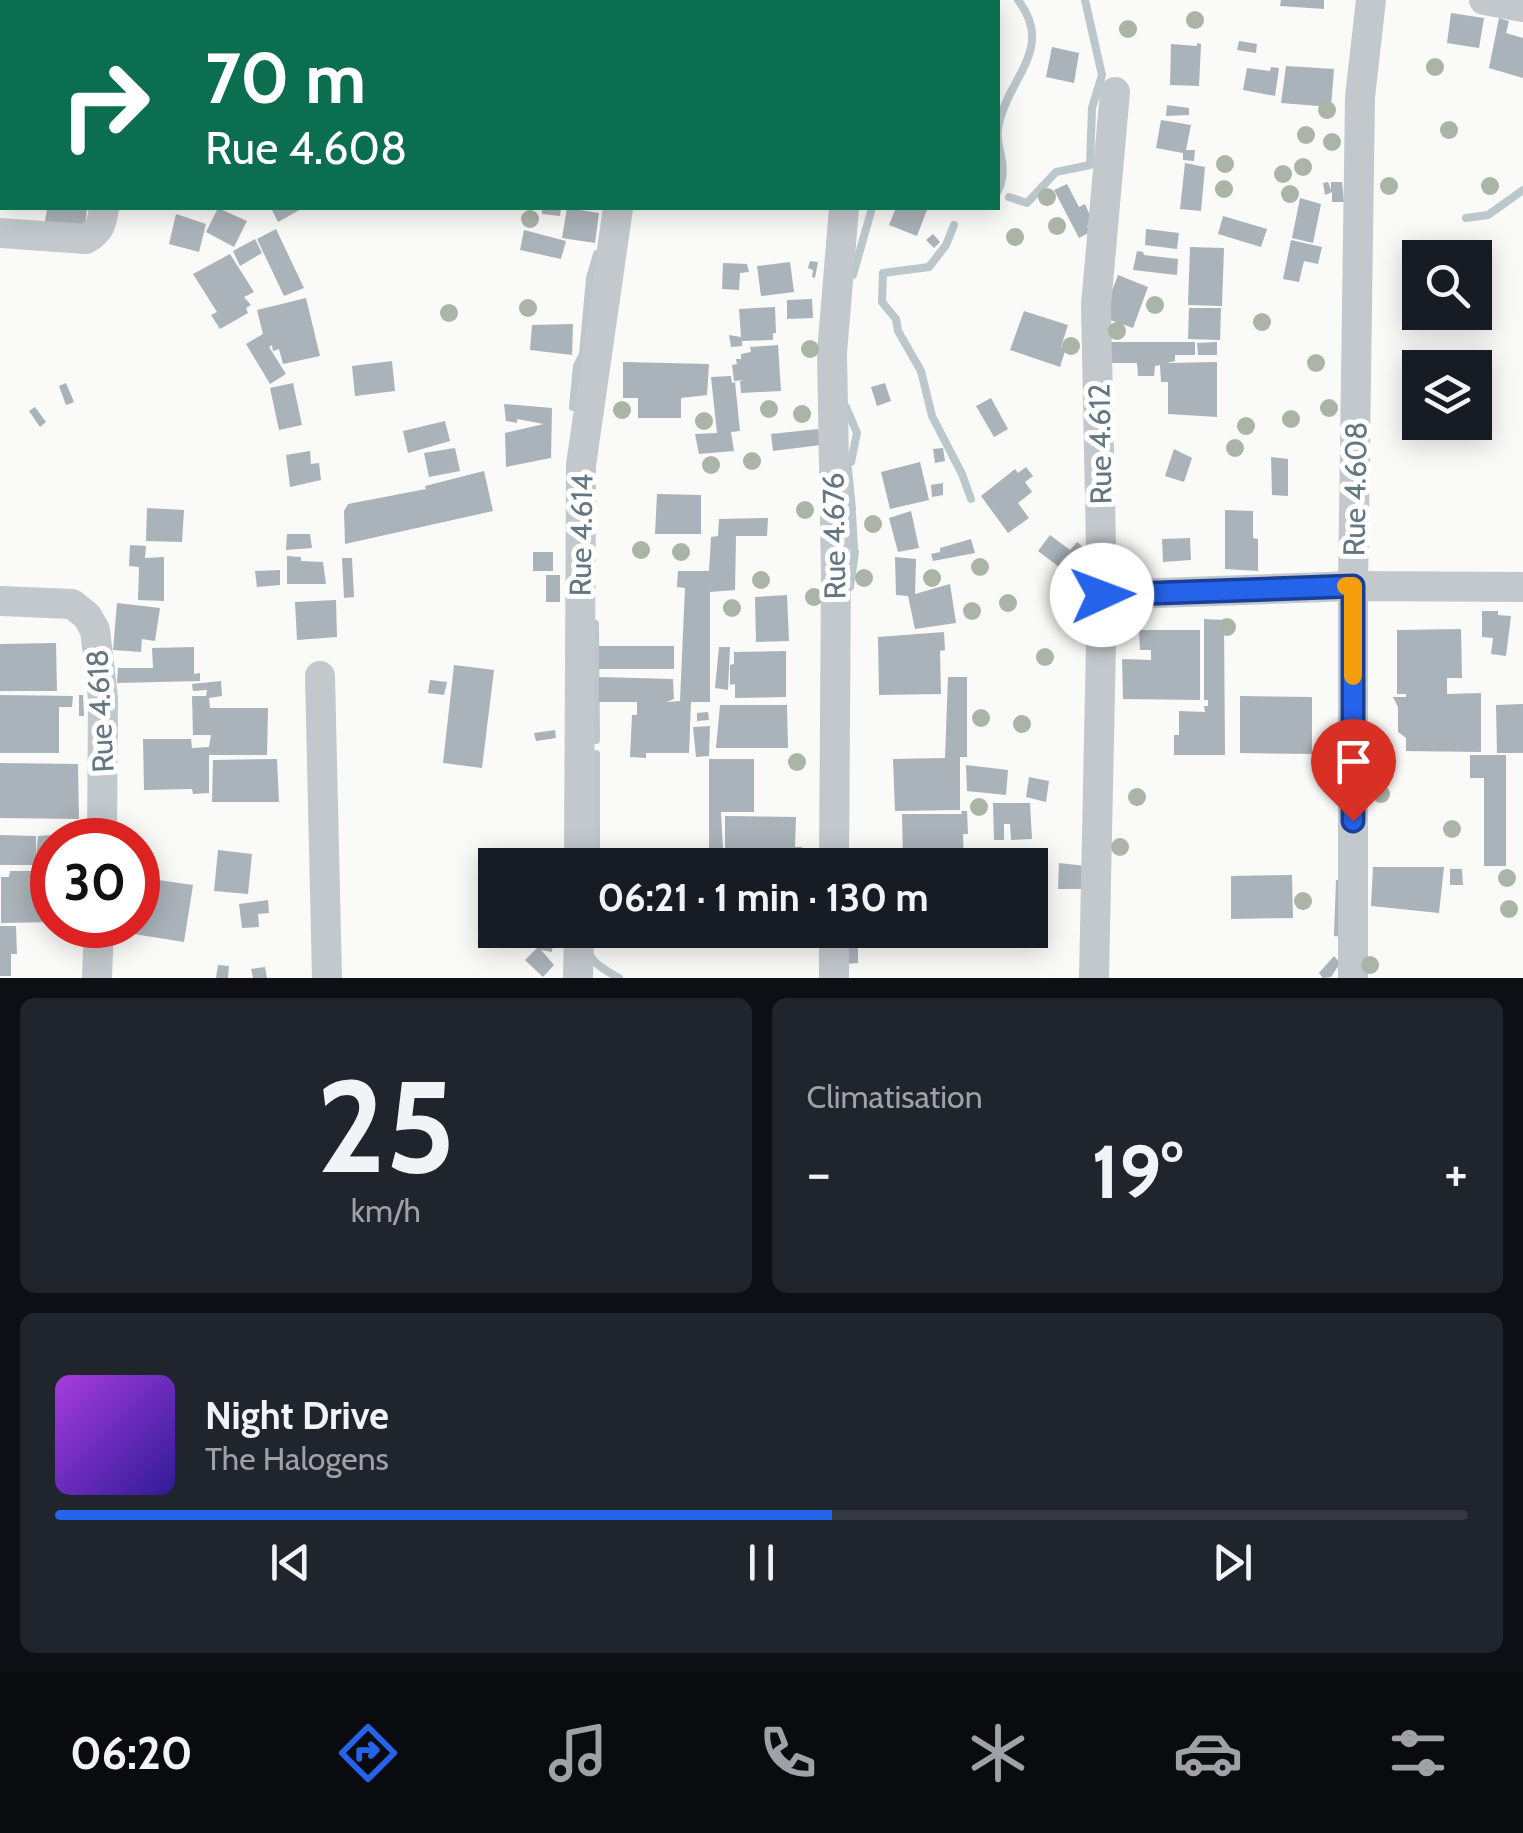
<!DOCTYPE html>
<html lang="fr">
<head>
<meta charset="utf-8">
<style>
  :root { --surface:#171b24; --page:#20242c; --text:#f1f3f6; --muted:#9ea1a6; --line:#363941; --accent:#2563eb }
  body { margin:0; font-family:Cabin,sans-serif; background:var(--page); color:var(--text); height:100vh; display:flex; flex-direction:column; font-size:38px; white-space:nowrap }
  * { box-sizing:border-box; margin:0 }
  p { font-size:32px; color:var(--muted) }
  .icon { flex:none; width:55px; height:55px; fill:none; stroke:currentColor; stroke-width:2; stroke-linecap:round; stroke-linejoin:round }
  .map { position:relative; height:978px; overflow:hidden }
  .drawer { display:flex; flex-direction:column; gap:20px; padding:20px; background:#0d0f14; flex:1 }
  .drawer>* { flex:none }
  .banner { position:absolute; left:0px; top:0px; width:1000px; height:210px; box-shadow:0 5px 25px #0003; background:#0b6e4f; color:#fff; overflow:hidden }
  .fabs { position:absolute; left:1402px; top:240px; display:grid; gap:20px }
  .fabs a { display:grid; place-items:center; width:90px; height:90px; border-radius:0px; background:var(--surface); box-shadow:0 5px 25px #0003; font-size:50px }
  .speed { position:absolute; left:30px; top:818px; display:flex; gap:20px; font-size:50px; font-weight:700; text-align:center }
  .speed>* { display:grid; place-content:center; width:130px; height:130px; border-radius:50%; background:var(--surface); box-shadow:0 5px 25px #0003; line-height:1 }
  .speed .limit { border:15px solid #d22; background:#fff; color:#111 }
  .pin { position:absolute; display:grid; place-items:center; width:85px; height:85px; color:#fff; margin:-102px -42px; border-radius:50% 50% 50% 0; rotate:-45deg; box-shadow:0 0 10px #0007 }
  .pin .icon { rotate:45deg }
  .me { position:absolute; width:110px; margin:-55px; rotate:88deg; stroke-linejoin:round; filter:drop-shadow(0 0 8px #0008) }
  .turn { display:flex; align-items:center; gap:35px; height:210px; padding:0 40px; font-size:45px }
  .turn .icon { width:130px; height:130px; stroke-width:2.5 }
  .turn b { display:block; font-size:70px; line-height:85px }
  .big { font-size:75px; font-weight:800; line-height:1.1 }
  .drawer .widget { flex:1; display:flex; flex-direction:column; justify-content:center; gap:15px; min-width:0; padding:0 35px; border-radius:15px; background:var(--page) }
  .drawer .dial { align-items:center; gap:0 }
  .dial b { font-size:130px; line-height:1 }
  .song { display:flex; align-items:center; gap:30px }
  .cover { width:120px; height:120px; border-radius:15px; background:linear-gradient(135deg,hsl(280 70% 55%),hsl(250 70% 35%)) }
  .played { height:10px; border-radius:5px; background:linear-gradient(90deg,var(--accent) 55%,var(--line) 55%) }
  .keys { display:flex; justify-content:space-around; direction:ltr }
  .heat { display:flex; justify-content:space-between; align-items:center; font-size:55px; direction:ltr }
  .drawer .tiles { flex:1; display:grid; gap:20px; grid-template-columns:1fr 1fr }
  .widget:last-child { grid-column:span 2 }
  .trip { position:absolute; left:478px; top:848px; width:570px; height:100px; border-radius:0px; background:var(--surface); box-shadow:0 5px 25px #0003; font-weight:800; line-height:100px; text-align:center }
  .tabs { display:flex; height:160px; justify-content:space-around; align-items:center; background:#090b0e; color:var(--muted) }
  .tabs .icon { width:70px; height:70px }
  .tabs .on { color:var(--accent) }
  .tabs b { font-size:45px; color:var(--text) }
  .map>svg:first-child { display:block }
  .lines { fill:none; stroke-linecap:round; stroke-linejoin:round }
  .stream { stroke:#bbc7cb; stroke-width:8 }
  .river { stroke:#bbc7cb; stroke-width:45 }
  .building { fill:#aab3b9 }
  .street { stroke:#c3c8cc; stroke-width:30 }
  .tree { fill:#aab4a7 }
  .route-casing { stroke:#184099; stroke-width:25 }
  .route { stroke:#2563eb; stroke-width:18 }
  .slow { stroke:#f59e0b; stroke-width:18 }
  .labels { text-anchor:middle; dominant-baseline:central; stroke-width:10; stroke-linejoin:round; paint-order:stroke }
  .street-label { font-size:30px; fill:#657683; stroke:#fff }
</style>
</head>
<body>
<div class="map">
<svg width="1523" height="978" viewBox="0 0 1523 978">
  <rect width="100%" height="100%" fill="#fafaf8"/>
  <g class="lines">
    <g class="stream">
      <path d="M245,2L246,0"/>
      <path d="M998,191C1011,162 993,150 999,123C1009,77 1055,48 1018,0"/>
      <path d="M1009,197L1027,203L1056,172L1090,165L1092,108L1102,75L1085,0"/>
      <path d="M1466,218L1488,215L1523,190"/>
      <path d="M954,225L946,245L929,267L883,273L882,302L896,319L898,331L921,371L932,416L962,474L971,499"/>
      <path d="M853,275L872,208"/>
      <path d="M573,407L577,366L583,354L590,278L597,254"/>
      <path d="M846,407L857,433L851,462"/>
      <path d="M848,469L852,509"/>
      <path d="M852,514L854,547"/>
      <path d="M850,587L855,552"/>
      <path d="M595,624L596,740"/>
      <path d="M596,754V865"/>
      <path d="M597,930V937L587,945C588,962 605,970 619,978"/>
    </g>
    <g class="river">
      <path d="M364,2L365,0"/>
      <path d="M589,2L590,0"/>
    </g>
  </g>
  <g class="building">
    <path d="M1281,0H1324V9L1280,6Z"/>
    <path d="M1451,13L1484,18L1479,48L1447,43Z"/>
    <path d="M1499,18L1509,21L1506,33L1523,38V78L1489,68Z"/>
    <path d="M1239,41L1257,44L1256,53L1237,50Z"/>
    <path d="M1197,43L1201,44L1199,86L1170,85L1171,44L1197,46Z"/>
    <path d="M1052,47L1079,53L1074,83L1046,77Z"/>
    <path d="M1286,66L1334,69L1331,107L1281,103Z"/>
    <path d="M1271,67L1279,68L1275,96L1243,90L1247,68L1270,71Z"/>
    <path d="M1167,105L1189,108V115L1166,116Z"/>
    <path d="M1161,120L1191,125L1186,150H1195L1194,161L1183,160V153L1156,148Z"/>
    <path d="M1185,163L1205,167L1201,211L1180,209Z"/>
    <path d="M1328,182L1331,190V182H1342L1344,202H1332V192L1325,195L1323,183Z"/>
    <path d="M1067,184L1079,207L1085,204L1091,218V224L1087,226L1090,232L1079,238L1054,190Z"/>
    <path d="M1300,198L1321,204L1313,243L1292,238Z"/>
    <path d="M47,208H87L85,226L45,222Z"/>
    <path d="M218,208L247,221L234,247L206,232Z"/>
    <path d="M271,208H303L278,222Z"/>
    <path d="M542,208H561L560,216L542,214Z"/>
    <path d="M567,208L599,213L595,243L562,238Z"/>
    <path d="M896,208L927,210L917,236L889,225Z"/>
    <path d="M176,214L206,224L199,252L169,244Z"/>
    <path d="M1223,216L1267,229L1261,247L1218,234Z"/>
    <path d="M276,229L304,288L284,296L257,239Z"/>
    <path d="M1146,229L1179,233L1177,249L1145,245Z"/>
    <path d="M524,230L566,241L561,259L520,250Z"/>
    <path d="M933,234L940,242L934,248L926,240Z"/>
    <path d="M255,239L262,253L240,266L233,251Z"/>
    <path d="M1291,240L1322,247L1318,264L1304,261L1299,282L1283,279Z"/>
    <path d="M1190,247L1224,248L1222,306L1188,305Z"/>
    <path d="M1137,251L1143,252L1144,255L1178,259L1177,275L1133,270Z"/>
    <path d="M230,254L254,292L244,297L251,305L246,308L248,313L220,329L211,315L217,312L193,274Z"/>
    <path d="M810,261L818,262L815,278L812,277L813,270L808,268Z"/>
    <path d="M790,262L794,292L761,296L757,266Z"/>
    <path d="M723,263L747,264L749,272L740,273L739,290L722,289Z"/>
    <path d="M1118,275L1148,287L1133,328L1102,317Z"/>
    <path d="M306,298L320,356L283,364L279,349L273,351L272,345L269,347L286,374L270,384L246,344L263,334L257,310Z"/>
    <path d="M812,299L813,318L787,319V300Z"/>
    <path d="M775,307L776,333H773V340L742,341V346L731,347L729,335L741,337L739,309Z"/>
    <path d="M1189,308H1221L1220,340L1188,339Z"/>
    <path d="M1024,311L1068,325L1061,347L1066,348L1060,367L1010,350Z"/>
    <path d="M573,324L572,355L530,350L532,325Z"/>
    <path d="M1111,342H1195V355H1175V361L1167,363L1217,362V417L1168,414V382H1161L1160,365L1155,366L1154,376H1138L1137,363H1111Z"/>
    <path d="M1217,342V355H1198L1197,343Z"/>
    <path d="M778,345L781,391L741,393L740,381L744,380L734,381L732,365L737,364L736,359H741V354L751,352L750,347Z"/>
    <path d="M392,361L395,391L355,396L352,366Z"/>
    <path d="M623,362L709,364L707,395L681,398V418H638V398H623Z"/>
    <path d="M731,376L732,383L735,382L740,431L731,432L734,451L699,454L695,434L717,433L711,377Z"/>
    <path d="M66,383L74,402L66,405L59,386Z"/>
    <path d="M293,383L302,425L279,430L270,388Z"/>
    <path d="M885,383L891,401L877,406L871,387Z"/>
    <path d="M991,398L1008,429L994,437L976,406Z"/>
    <path d="M504,404L552,408L551,458L506,467L505,433L544,424L517,419V423L506,421Z"/>
    <path d="M35,407L46,422L40,427L29,411Z"/>
    <path d="M445,421L450,441L408,453L403,431Z"/>
    <path d="M818,429L821,445L773,451L771,434Z"/>
    <path d="M455,448L460,471L429,477L424,453Z"/>
    <path d="M943,448L945,461L935,463L933,449Z"/>
    <path d="M1174,449L1192,458L1184,482L1165,476Z"/>
    <path d="M310,451L311,464L319,463L321,480L290,487L286,455Z"/>
    <path d="M1271,457L1288,459V496L1272,495Z"/>
    <path d="M920,462L929,500L890,509L881,472Z"/>
    <path d="M1026,467L1033,476L1025,482L1032,492L1018,503L1029,518L1008,533L981,496L1015,469L1018,473Z"/>
    <path d="M484,471L493,511L345,544L344,511L348,504L426,489L425,486Z"/>
    <path d="M943,483V495L932,497L931,485Z"/>
    <path d="M657,494L701,495V534H655Z"/>
    <path d="M147,508L184,510L182,542L146,541Z"/>
    <path d="M1225,510L1253,511V538L1258,539V571L1225,569Z"/>
    <path d="M911,511L919,548L898,552L889,518Z"/>
    <path d="M768,518L767,536H736L735,590L710,592V702H691L689,753H646V758L630,757L632,715H637V702H599V677L673,679L674,699L666,702L680,701L685,588L677,587L678,571H709L711,537L718,536L719,519Z"/>
    <path d="M287,534H310L312,548L286,550Z"/>
    <path d="M1050,535L1070,550L1077,542L1089,552L1071,576L1038,551Z"/>
    <path d="M1190,538L1191,560L1163,562L1162,539Z"/>
    <path d="M971,539L975,553L933,561L931,554L940,552V548Z"/>
    <path d="M130,545L146,546L145,558L164,557V601L138,600L139,567L129,566Z"/>
    <rect x="533" y="552" width="20" height="19"/>
    <path d="M287,556L301,557V561L323,562L326,584H287Z"/>
    <path d="M895,557L916,559L915,594L950,584L956,623L915,629L908,596L896,595Z"/>
    <path d="M342,558H352L354,597L344,598Z"/>
    <path d="M280,570V585L257,587L255,571Z"/>
    <rect x="546" y="575" width="14" height="27"/>
    <path d="M787,595L789,641L756,642L755,597Z"/>
    <path d="M336,600L337,637L297,640L295,602Z"/>
    <path d="M117,603L160,608L155,641L142,639L141,652L113,650Z"/>
    <path d="M1482,611H1498V615L1511,616L1506,656L1491,654L1493,638L1482,637Z"/>
    <path d="M1204,619L1224,620L1225,755H1174V735H1179V711L1205,712L1204,706H1208V700H1204Z"/>
    <path d="M1461,629L1462,678H1447V694L1481,693V752L1406,751V738L1398,732V707L1393,697H1406V694H1397V630Z"/>
    <path d="M1139,630H1200V700L1123,699L1122,659L1151,660V650H1140Z"/>
    <path d="M944,632L945,650L940,651L941,694L879,695L878,637Z"/>
    <path d="M56,643L57,691H0V644Z"/>
    <rect x="599" y="646" width="75" height="23"/>
    <path d="M194,647V674L200,673V681L117,683L118,668H153L152,648Z"/>
    <path d="M719,647H730L728,690L715,688Z"/>
    <path d="M786,651V697L735,698V684L730,685V665L734,664V652Z"/>
    <path d="M454,665L494,670L482,768L443,763Z"/>
    <path d="M948,677H967V757H960V810L895,811L893,759L945,758Z"/>
    <path d="M430,680L447,682L444,695L428,693Z"/>
    <path d="M221,681L222,696L209,698L210,708H268L267,755H209V793L193,794L192,789L144,790L143,739H191L192,748L209,747L211,735H193L192,696H206L207,690L193,691L192,684Z"/>
    <path d="M0,695L73,696L72,707H59V753H0Z"/>
    <path d="M79,695H83L84,716H79Z"/>
    <path d="M1240,696L1312,697V754L1240,753Z"/>
    <path d="M1523,704V753H1497L1496,705Z"/>
    <path d="M720,705H787L788,748H716Z"/>
    <path d="M708,712L709,720L697,721V713Z"/>
    <path d="M710,726L709,756L696,757L693,727Z"/>
    <path d="M555,730L556,738L536,741L534,733Z"/>
    <path d="M1470,755H1506V866H1484V778H1470Z"/>
    <path d="M277,759L279,802H212L213,760Z"/>
    <path d="M709,759H754V812H721L723,849L719,850V860H709Z"/>
    <path d="M0,763L78,764L79,819L0,818Z"/>
    <path d="M966,765L1008,770L1006,795L967,791Z"/>
    <path d="M1029,777L1049,781L1046,802L1026,797Z"/>
    <path d="M993,803H1030L1032,839L1011,840L1010,824H1004V840H994Z"/>
    <path d="M961,811H967L968,834H963L964,865L907,862L903,858L902,814H962Z"/>
    <path d="M725,816L796,817L795,847H802L801,865H725Z"/>
    <path d="M64,834L80,835V840H52V865H0V835L36,836V856L38,836Z"/>
    <path d="M218,850L252,854L248,894L214,891Z"/>
    <path d="M1059,863L1086,866L1085,889H1058Z"/>
    <path d="M1373,867H1444L1439,913L1371,906Z"/>
    <path d="M1450,869H1462L1463,885H1450Z"/>
    <path d="M10,871H52V922L1,923V877H9Z"/>
    <path d="M1292,875L1293,918L1231,919V876Z"/>
    <path d="M138,877L193,885L184,942L115,931L116,925H138Z"/>
    <path d="M1336,880H1347L1345,937L1334,936Z"/>
    <path d="M268,900L269,913L258,914L259,927L242,928L239,904Z"/>
    <path d="M0,926H16L17,954H11V976H0Z"/>
    <path d="M539,930H554L552,952L541,950L554,965L543,977L525,960L537,948Z"/>
    <path d="M846,930H858V963L846,964Z"/>
    <path d="M1334,956L1340,963L1331,977L1323,978L1319,973Z"/>
    <path d="M218,965L229,966L228,978H216Z"/>
    <path d="M265,967L267,978H253L251,969Z"/>
  </g>
  <g class="lines">
    <g class="street">
      <path d="M1484,0L1523,7"/>
      <path d="M122,2V0"/>
      <path d="M879,2V0"/>
      <path d="M0,233L86,239C100,231 102,223 104,208"/>
      <path d="M1102,595L1353,586L1523,587"/>
      <path d="M0,601L72,604L87,616L95,630L103,698L102,840"/>
      <path d="M320,676L327,978"/>
      <path d="M579,865L581,465L618,208"/>
      <path d="M834,865L836,575L832,353L844,208"/>
      <path d="M97,978L99,925"/>
      <path d="M578,978L579,930"/>
      <path d="M834,978V930"/>
      <path d="M1094,978L1102,595L1096,305L1115,92"/>
      <path d="M1353,978V586L1360,97L1371,0"/>
    </g>
  </g>
  <g class="tree">
    <circle cx="1195" cy="20" r="9"/>
    <circle cx="1128" cy="29" r="9"/>
    <circle cx="1435" cy="67" r="9"/>
    <circle cx="1327" cy="110" r="9"/>
    <circle cx="1449" cy="130" r="9"/>
    <circle cx="1306" cy="135" r="9"/>
    <circle cx="1332" cy="142" r="9"/>
    <circle cx="1225" cy="164" r="9"/>
    <circle cx="1303" cy="167" r="9"/>
    <circle cx="1283" cy="174" r="9"/>
    <circle cx="1389" cy="186" r="9"/>
    <circle cx="1490" cy="186" r="9"/>
    <circle cx="1224" cy="189" r="9"/>
    <circle cx="1290" cy="194" r="9"/>
    <circle cx="1047" cy="197" r="9"/>
    <circle cx="530" cy="219" r="9"/>
    <circle cx="1057" cy="226" r="9"/>
    <circle cx="1015" cy="237" r="9"/>
    <circle cx="1155" cy="305" r="9"/>
    <circle cx="528" cy="308" r="9"/>
    <circle cx="449" cy="313" r="9"/>
    <circle cx="1262" cy="322" r="9"/>
    <circle cx="1117" cy="331" r="9"/>
    <circle cx="1071" cy="346" r="9"/>
    <circle cx="810" cy="349" r="9"/>
    <circle cx="1316" cy="363" r="9"/>
    <circle cx="1329" cy="408" r="9"/>
    <circle cx="769" cy="409" r="9"/>
    <circle cx="622" cy="410" r="9"/>
    <circle cx="802" cy="414" r="9"/>
    <circle cx="1291" cy="419" r="9"/>
    <circle cx="704" cy="421" r="9"/>
    <circle cx="1246" cy="426" r="9"/>
    <circle cx="1235" cy="448" r="9"/>
    <circle cx="752" cy="461" r="9"/>
    <circle cx="711" cy="465" r="9"/>
    <circle cx="805" cy="510" r="9"/>
    <circle cx="873" cy="524" r="9"/>
    <circle cx="641" cy="550" r="9"/>
    <circle cx="681" cy="552" r="9"/>
    <circle cx="980" cy="567" r="9"/>
    <circle cx="864" cy="578" r="9"/>
    <circle cx="932" cy="578" r="9"/>
    <circle cx="761" cy="580" r="9"/>
    <circle cx="814" cy="597" r="9"/>
    <circle cx="1008" cy="603" r="9"/>
    <circle cx="732" cy="608" r="9"/>
    <circle cx="972" cy="611" r="9"/>
    <circle cx="1227" cy="627" r="9"/>
    <circle cx="1045" cy="657" r="9"/>
    <circle cx="981" cy="718" r="9"/>
    <circle cx="1022" cy="724" r="9"/>
    <circle cx="797" cy="762" r="9"/>
    <circle cx="1381" cy="794" r="9"/>
    <circle cx="1137" cy="797" r="9"/>
    <circle cx="979" cy="807" r="9"/>
    <circle cx="1452" cy="829" r="9"/>
    <circle cx="1120" cy="847" r="9"/>
    <circle cx="1507" cy="878" r="9"/>
    <circle cx="1303" cy="901" r="9"/>
    <circle cx="1509" cy="909" r="9"/>
    <circle cx="1370" cy="965" r="9"/>
  </g>
  <g class="lines">
    <g class="route-casing">
      <path id="route" d="M1102,595L1353,586V821"/>
    </g>
    <use href="#route" class="route"/>
    <path class="slow" d="M1346,586H1353V676"/>
  </g>
  <g class="labels">
    <g class="street-label">
      <text transform="translate(1100 444) rotate(-91)">Rue 4.612</text>
      <text transform="translate(1355 489) rotate(-89)">Rue 4.608</text>
      <text transform="translate(581 535) rotate(-89)">Rue 4.614</text>
      <text transform="translate(834 536) rotate(-91)">Rue 4.676</text>
      <text transform="translate(100 711) rotate(-93)">Rue 4.618</text>
    </g>
  </g>
</svg>
<div class="fabs">
<a><svg class="icon" aria-label="search" viewBox="0 0 24 24"><circle cx="10" cy="10" r="6"/><path d="M15 15l6 6"/></svg></a>
<a><svg class="icon" aria-label="layers" viewBox="0 0 24 24"><path d="M12 4l9 5-9 5-9-5zM3 14l9 5 9-5"/></svg></a>
</div>
<div class="speed"><div class="limit">30</div></div>
<div class="pin" style="left:1353px;top:821px;background:#d93025"><svg class="icon" aria-label="arrive" viewBox="0 0 24 24"><path d="M6 21V4h12l-3 4 3 4H6"/></svg></div>
<svg class="me" style="left:1102px;top:595px" viewBox="-20 -20 40 40"><circle r="19" fill="#fff"/><path d="M0-13L10 11 0 6-10 11z" fill="#2563eb"/></svg>
<div class="trip">06:21 · 1 min · 130 m</div>
<div class="banner">
<div class="turn"><svg class="icon" aria-label="right" viewBox="0 0 24 24"><path d="M7 20v-9h11M14 6l5 5-5 5"/></svg><div><b>70 m</b>Rue 4.608</div></div>
</div>
</div>
<section class="drawer">
<div class="tiles">
<div class="widget dial"><b>25</b><p>km/h</p></div>
<div class="widget"><p>Climatisation</p>
<div class="heat"><a>−</a><b class="big">19°</b><a>+</a></div>
</div>
<div class="widget">
<div class="song"><i class="cover"></i><div><b>Night Drive</b><p>The Halogens</p></div></div>
<div class="played"></div>
<div class="keys"><svg class="icon" aria-label="previous" viewBox="0 0 24 24"><path d="M18 5L8 12l10 7zM5 5v14"/></svg><svg class="icon" aria-label="pause" viewBox="0 0 24 24"><path d="M8 5v14M16 5v14"/></svg><svg class="icon" aria-label="next" viewBox="0 0 24 24"><path d="M6 5l10 7-10 7zM19 5v14"/></svg></div>
</div>
</div>
</section>
<nav class="tabs">
<b>06:20</b>
<svg class="icon on" aria-label="directions" viewBox="0 0 24 24"><path d="M12 3l9 9-9 9-9-9zM9 14v-3h6M13 9l2 2-2 2"/></svg>
<svg class="icon" aria-label="music" viewBox="0 0 24 24"><path d="M9 18V5l10-2v13"/><circle cx="6" cy="18" r="3"/><circle cx="16" cy="16" r="3"/></svg>
<svg class="icon" aria-label="phone" viewBox="0 0 24 24"><path d="M5 4h4l2 5-3 2q2 4 5 5l2-3 5 2v4C11 20 4 13 5 4z"/></svg>
<svg class="icon" aria-label="climate" viewBox="0 0 24 24"><path d="M12 3v18M4 7l16 10M4 17L20 7"/></svg>
<svg class="icon" aria-label="car" viewBox="0 0 24 24"><path d="M5 17H2v-5l4-1 3-4h7l3 4 3 1v5h-3M9 17h6M6 11h13"/><circle cx="7" cy="17" r="2"/><circle cx="17" cy="17" r="2"/></svg>
<svg class="icon" aria-label="filters" viewBox="0 0 24 24"><path d="M4 7h16M4 17h16"/><circle cx="9" cy="7" r="2"/><circle cx="15" cy="17" r="2"/></svg>
</nav>
</body>
</html>
